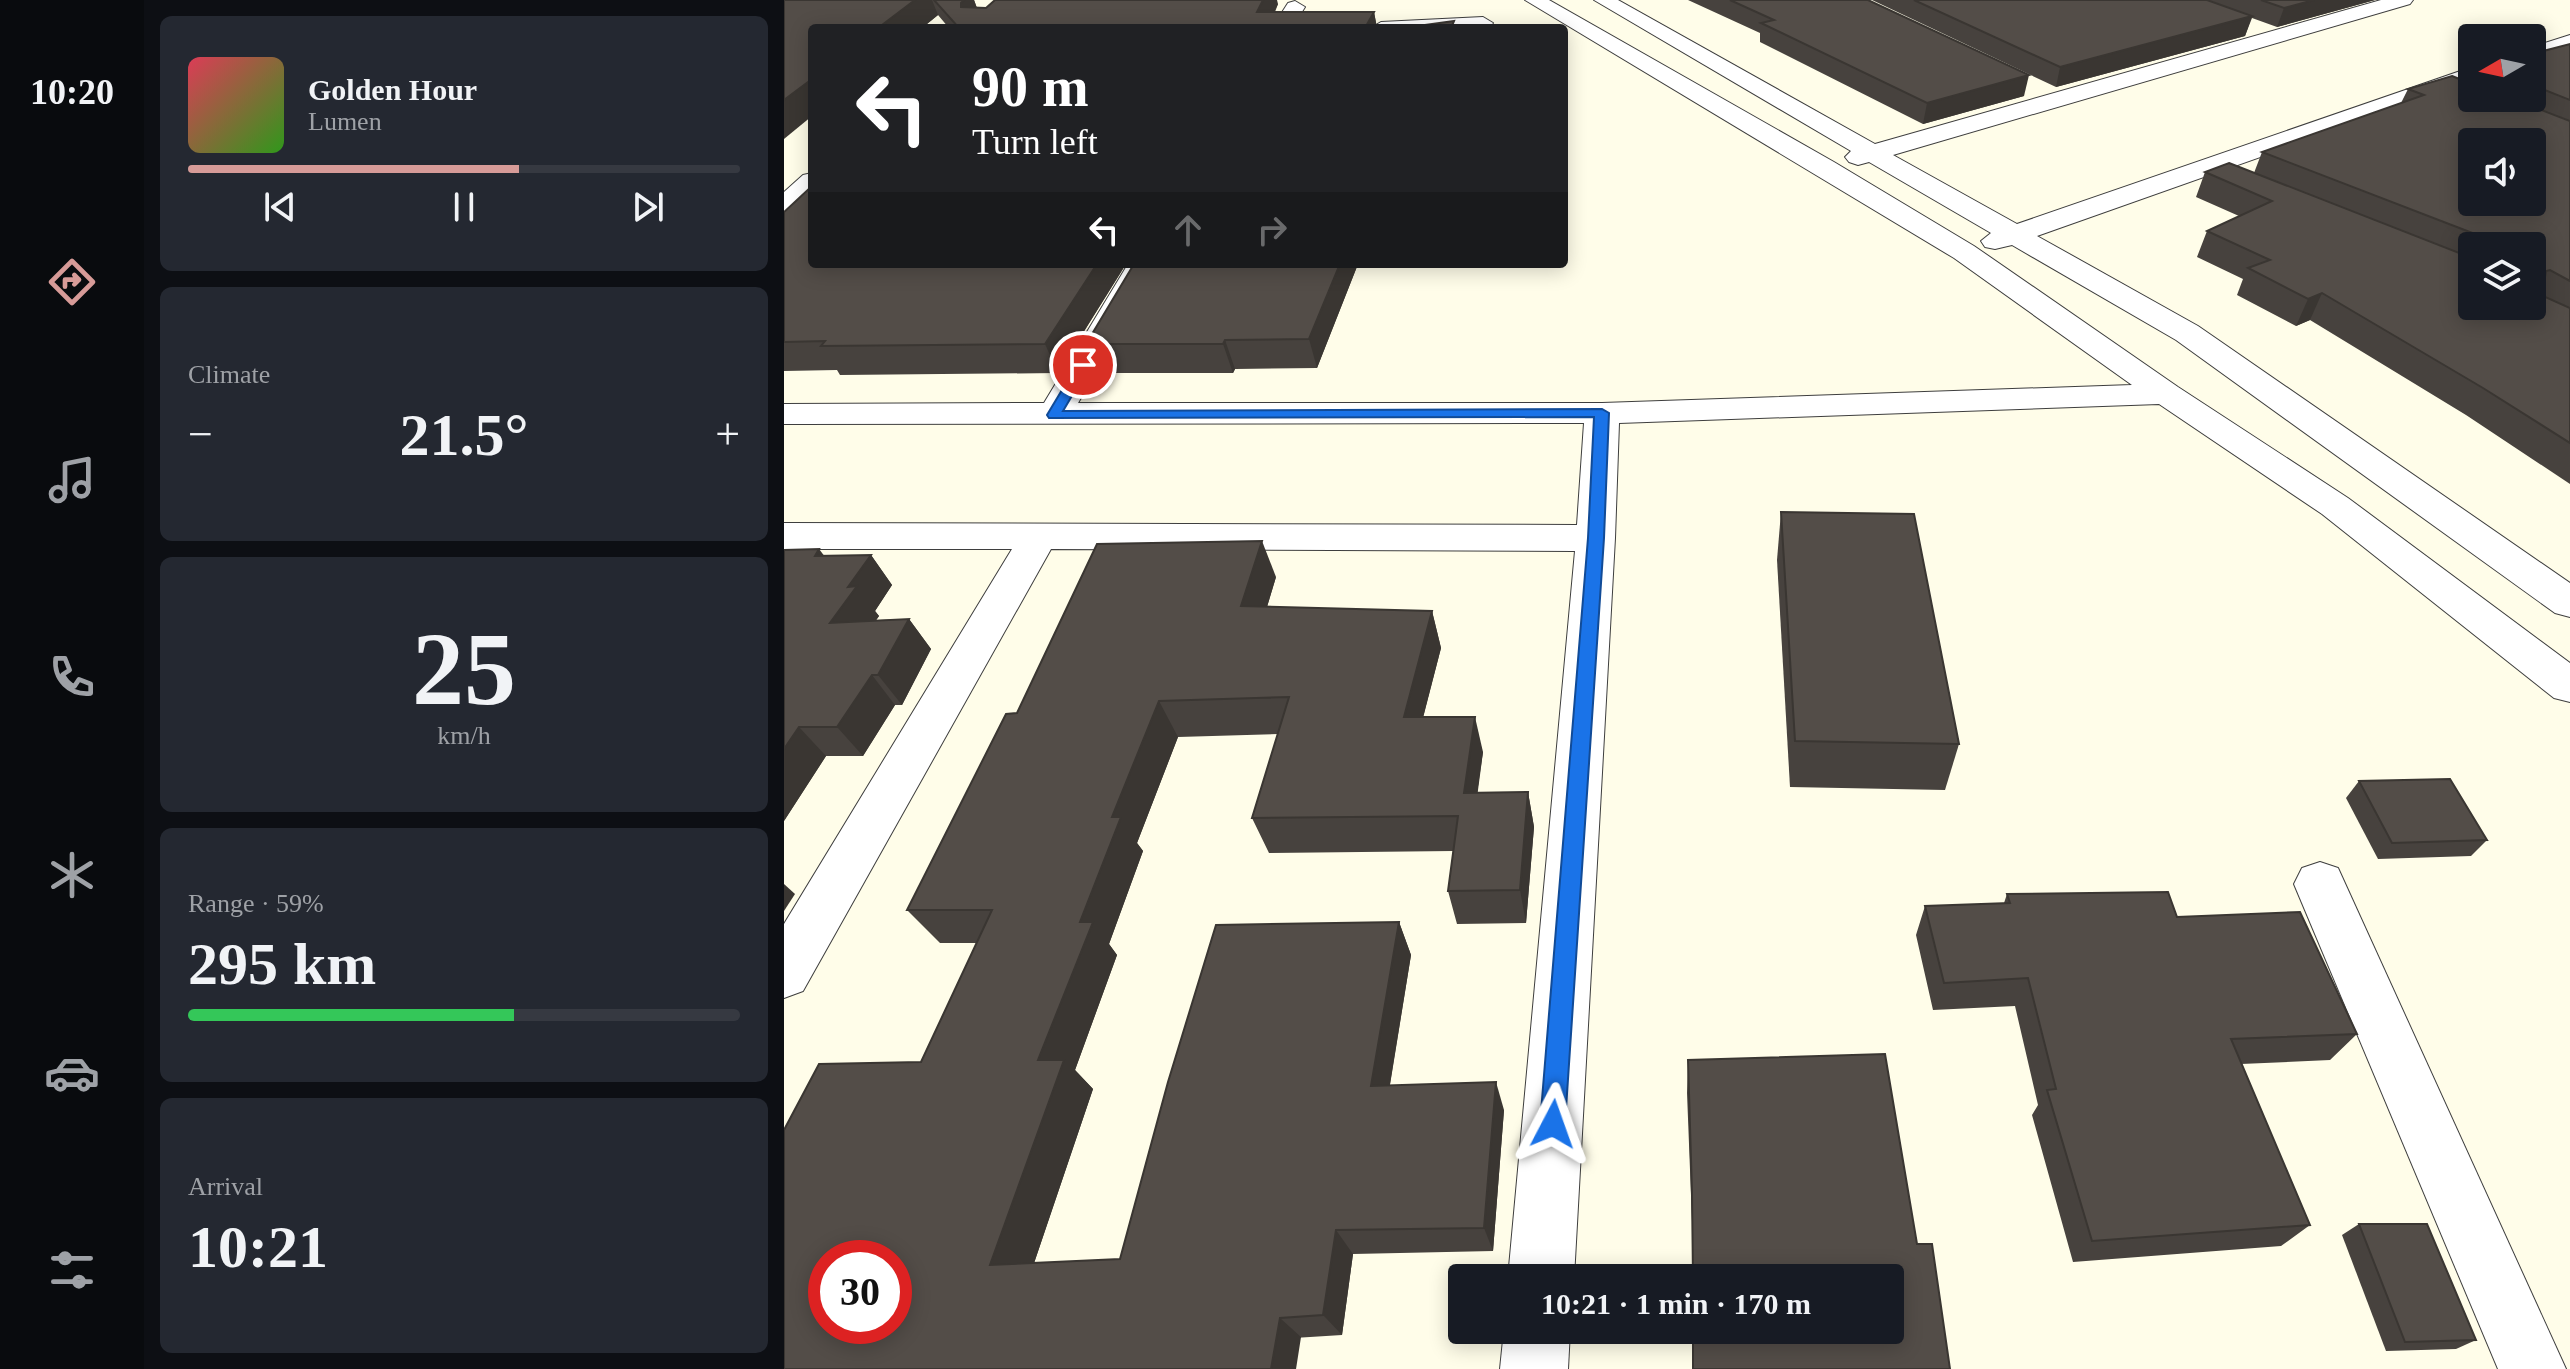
<!DOCTYPE html>
<html lang="en">
<head>
<meta charset="utf-8">
<style>
  :root { --surface:#171b24; --page:#242831; --text:#f1f3f6; --muted:#9ea1a6; --line:#363941; --accent:#d79b98 }
  body { margin:0; font-family:"Times New Roman",serif; background:var(--page); color:var(--text); height:100vh; display:flex; flex-direction:column; font-size:30px; white-space:nowrap }
  * { box-sizing:border-box; margin:0 }
  p { font-size:26px; color:var(--muted) }
  .icon { flex:none; width:44px; height:44px; fill:none; stroke:currentColor; stroke-width:2; stroke-linecap:round; stroke-linejoin:round }
  .map { position:relative; flex:1; overflow:hidden }
  .drawer { display:flex; flex-direction:column; gap:16px; padding:16px; background:#0d0f14; width:640px }
  .drawer>* { flex:none }
  .top-card { position:absolute; left:24px; top:24px; width:760px; height:244px; border-radius:8px; box-shadow:0 4px 20px #0003; background:#202124; color:#fff; overflow:hidden }
  .needle { width:52px; rotate:261deg }
  .controls { position:absolute; left:1674px; top:24px; display:grid; gap:16px }
  .controls a { display:grid; place-items:center; width:88px; height:88px; border-radius:8px; background:var(--surface); box-shadow:0 4px 20px #0003; font-size:40px }
  .speed { position:absolute; left:24px; top:1240px; display:flex; gap:16px; font-size:40px; font-weight:700; text-align:center }
  .speed>* { display:grid; place-content:center; width:104px; height:104px; border-radius:50%; background:var(--surface); box-shadow:0 4px 20px #0003; line-height:1 }
  .speed .limit { border:12px solid #d22; background:#fff; color:#111 }
  .pin { position:absolute; display:grid; place-items:center; width:68px; height:68px; color:#fff; margin:-34px; border:4px solid #fff; border-radius:50%; box-shadow:0 2px 8px #0007 }
  .me { position:absolute; width:88px; margin:-44px; rotate:4deg; stroke-linejoin:round; filter:drop-shadow(0 0 6px #0008) }
  .turn { display:flex; align-items:center; gap:28px; height:168px; padding:0 32px; font-size:36px }
  .turn .icon { width:104px; height:104px; stroke-width:2.5 }
  .turn b { display:block; font-size:56px; line-height:68px }
  .lanes { display:flex; align-items:center; height:76px; padding:0 32px; background:#0003; justify-content:center; gap:40px; direction:ltr }
  .lanes .off { opacity:.35 }
  .big { font-size:60px; font-weight:600; line-height:1.1 }
  .drawer .tile { flex:1; display:flex; flex-direction:column; justify-content:center; gap:12px; min-width:0; padding:0 28px; border-radius:12px; background:var(--page) }
  .drawer .dial { align-items:center; gap:0 }
  .dial b { font-size:104px; line-height:1 }
  .song { display:flex; align-items:center; gap:24px }
  .cover { width:96px; height:96px; border-radius:12px; background:linear-gradient(135deg,hsl(350 70% 55%),hsl(110 70% 35%)) }
  .played { height:8px; border-radius:4px; background:linear-gradient(90deg,var(--accent) 60%,var(--line) 60%) }
  .keys { display:flex; justify-content:space-around; direction:ltr }
  .heat { display:flex; justify-content:space-between; align-items:center; font-size:44px; direction:ltr }
  .charge { height:12px; border-radius:6px; background:linear-gradient(90deg,#34c759 59%,var(--line) 0) }
  .trip { position:absolute; left:664px; top:1264px; width:456px; height:80px; border-radius:8px; background:var(--surface); box-shadow:0 4px 20px #0003; font-weight:600; line-height:80px; text-align:center }
  main { display:flex; flex:1; min-height:0 }
  .tab-bar { display:flex; flex-direction:column; width:144px; justify-content:space-around; align-items:center; background:#090b0e; color:var(--muted) }
  .tab-bar .icon { width:56px; height:56px }
  .tab-bar .on { color:var(--accent) }
  .tab-bar b { font-size:36px; color:var(--text) }
  .map>svg:first-child { display:block }
  .lines { fill:none; stroke-linecap:round; stroke-linejoin:round }
  .street-casing { stroke:#3e3e3e; stroke-width:2 }
  .street { fill:#fff; fill-rule:evenodd }
  .wall { fill:#47423e; fill-rule:evenodd }
  .shaded-wall { fill:#3a3632 }
  .building { fill:#534d48; stroke:#3a3632; stroke-width:2; fill-rule:evenodd }
  .route { fill:#1a73e8; stroke:#114b97; stroke-width:2 }
</style>
</head>
<body>
<main>
<nav class="tab-bar">
<b>10:20</b>
<svg class="icon on" aria-label="directions" viewBox="0 0 24 24"><path d="M12 3l9 9-9 9-9-9zM9 14v-3h6M13 9l2 2-2 2"/></svg>
<svg class="icon" aria-label="music" viewBox="0 0 24 24"><path d="M9 18V5l10-2v13"/><circle cx="6" cy="18" r="3"/><circle cx="16" cy="16" r="3"/></svg>
<svg class="icon" aria-label="phone" viewBox="0 0 24 24"><path d="M5 4h4l2 5-3 2q2 4 5 5l2-3 5 2v4C11 20 4 13 5 4z"/></svg>
<svg class="icon" aria-label="climate" viewBox="0 0 24 24"><path d="M12 3v18M4 7l16 10M4 17L20 7"/></svg>
<svg class="icon" aria-label="car" viewBox="0 0 24 24"><path d="M5 17H2v-5l4-1 3-4h7l3 4 3 1v5h-3M9 17h6M6 11h13"/><circle cx="7" cy="17" r="2"/><circle cx="17" cy="17" r="2"/></svg>
<svg class="icon" aria-label="filters" viewBox="0 0 24 24"><path d="M4 7h16M4 17h16"/><circle cx="9" cy="7" r="2"/><circle cx="15" cy="17" r="2"/></svg>
</nav>
<section class="drawer">
<div class="tile">
<div class="song"><i class="cover"></i><div><b>Golden Hour</b><p>Lumen</p></div></div>
<div class="played"></div>
<div class="keys"><svg class="icon" aria-label="previous" viewBox="0 0 24 24"><path d="M18 5L8 12l10 7zM5 5v14"/></svg><svg class="icon" aria-label="pause" viewBox="0 0 24 24"><path d="M8 5v14M16 5v14"/></svg><svg class="icon" aria-label="next" viewBox="0 0 24 24"><path d="M6 5l10 7-10 7zM19 5v14"/></svg></div>
</div>
<div class="tile"><p>Climate</p>
<div class="heat"><a>−</a><b class="big">21.5°</b><a>+</a></div>
</div>
<div class="tile dial"><b>25</b><p>km/h</p></div>
<div class="tile"><p>Range · 59%</p><b class="big">295 km</b><div class="charge"></div></div>
<div class="tile"><p>Arrival</p><b class="big">10:21</b></div>
</section>
<div class="map">
<svg width="1786" height="1369" viewBox="0 0 1786 1369">
  <rect width="100%" height="100%" fill="#fffde9"/>
  <g class="lines">
    <g class="street-casing">
      <g id="street">
        <path d="M741,0H765L1050,162L1190,246L1394,387L1564,498L1786,663V702L1770,698L1538,514L1375,404L835,423L831,538L790,1278H724L791,551L267,549L19,991L0,998V924L228,549H0V523L793,525L800,423L0,424V404L260,403L344,264H374L294,403H818L1348,385L1170,258Z"/>
        <path d="M810,0H834L1091,144L1597,0H1629L1626,4L1109,155L1233,224L1688,67V82L1253,236L1414,326L1786,583V617L1771,613L1392,340L1228,245L1211,249L1201,247L1197,241L1207,233L1085,162L1074,165L1065,162L1061,157L1067,151Z"/>
        <path d="M511,1L521,7L508,28H488L504,3Z"/>
        <path d="M699,17L709,23L706,27L587,28L597,22Z"/>
        <path d="M1786,35V48L1748,60V47Z"/>
        <path d="M28,173V195L10,212L0,214V192L19,175Z"/>
        <path d="M1536,862L1554,868L1782,1369H1714L1510,884L1518,868Z"/>
        <path d="M720,1330H786L784,1369H716Z"/>
      </g>
    </g>
    <use href="#street" class="street"/>
  </g>
  <g class="wall">
    <path d="M0,0H190L193,8L494,4L491,12H590L593,28H165L154,15L138,28H28Z"/>
    <path d="M904,0H1084L1240,96L1139,124L976,42V33Z"/>
    <path d="M1088,0H1591L1493,27L1468,18L1461,36L1272,87Z"/>
    <path d="M1786,44V484L1682,415L1526,320L1512,326L1453,295L1459,279L1413,257L1423,231L1455,216L1412,197L1421,172L1470,173L1478,152L1617,103L1624,89L1688,98H1748V54ZM1688,246H1748V306H1688Z"/>
    <path d="M0,212L342,264L274,373L56,375L53,370L0,371Z"/>
    <path d="M574,264L533,368L451,369L449,373H315L302,344Z"/>
    <path d="M997,512L1175,744L1161,790L1006,787L993,560Z"/>
    <path d="M87,555L108,585L91,611L95,616L92,620L125,619L147,649L118,705H111L79,756H42L0,821L40,556Z"/>
    <path d="M492,577L483,607L648,611L657,648L639,717L699,752L693,793L744,792L750,827L742,923L673,924L664,891L669,851L485,853L468,818L494,734L394,737L353,843L359,851L325,944L333,955L291,1070L309,1089L250,1263L336,1259L615,922L627,955L606,1085L720,1110L709,1251L569,1254L558,1335L0,1369L137,1062L193,943H156L123,910L233,713Z"/>
    <path d="M1575,781L1703,840L1687,856L1594,859L1562,798Z"/>
    <path d="M1223,894L1393,917L1573,1034L1546,1060L1457,1064L1526,1225L1497,1246L1289,1262L1248,1115L1254,1105L1231,1006L1149,1010L1132,935L1141,906L1220,903Z"/>
    <path d="M904,1060L1133,1244L1166,1369H908V1330H1106V1278H908V1221L903,1093Z"/>
    <path d="M1575,1224L1692,1340L1672,1349L1602,1351L1558,1235Z"/>
  </g>
  <g class="shaded-wall">
    <path d="M131,0H148L154,15L138,28H94Z"/>
    <path d="M180,0H190L196,17L177,7V3Z"/>
    <path d="M479,0H493L494,4L482,28L473,12Z"/>
    <path d="M1530,0H1591L1493,27L1500,8Z"/>
    <path d="M590,12L593,28H581Z"/>
    <path d="M1468,16L1461,36L1272,87L1276,67Z"/>
    <path d="M1245,75L1240,96L1139,124L1143,103Z"/>
    <path d="M28,79V116L0,139V100Z"/>
    <path d="M313,264H342L274,373L261,344Z"/>
    <path d="M556,264H574L533,368L525,339Z"/>
    <path d="M1538,293L1526,320L1512,326L1524,299Z"/>
    <path d="M441,340L451,369L449,373L439,344Z"/>
    <path d="M478,541L492,577L472,643L457,606Z"/>
    <path d="M35,549L58,579L31,556Z"/>
    <path d="M87,555L108,585L91,611L95,616L70,653L46,623L64,587Z"/>
    <path d="M648,611L657,648L630,753L620,717Z"/>
    <path d="M125,619L147,649L118,705L94,675Z"/>
    <path d="M88,675L111,705L79,756L53,727Z"/>
    <path d="M375,701L394,737L353,843L359,851L325,944L333,955L291,1070L309,1089L242,1287L206,1265L254,1060L296,922L328,817Z"/>
    <path d="M691,717L699,752L689,828L680,793Z"/>
    <path d="M15,727L42,756L0,821V749Z"/>
    <path d="M744,792L750,827L742,923L736,890Z"/>
    <path d="M0,884L11,894L0,911Z"/>
    <path d="M615,922L627,955L601,1114L587,1086Z"/>
    <path d="M712,1082L720,1110L709,1251L700,1228Z"/>
    <path d="M552,1230L569,1254L558,1335L539,1315Z"/>
    <path d="M496,1318L517,1337L512,1369H487Z"/>
  </g>
  <g class="building">
    <path d="M0,0H131L94,28H28V79L0,100Z"/>
    <path d="M150,0H180L177,3V7L202,8L211,0H479L473,12H590L581,28H175Z"/>
    <path d="M946,0H1084L1245,75L1143,103L977,23L990,20Z"/>
    <path d="M1130,0H1423L1468,16L1276,67Z"/>
    <path d="M1477,0H1530L1500,8Z"/>
    <path d="M670,21L667,28H619Z"/>
    <path d="M1786,44V100L1748,85V54Z"/>
    <path d="M1668,76L1688,84V98H1726L1786,121V281L1766,270L1762,271L1761,277L1748,278V246H1704V239L1478,152L1640,95L1624,89ZM1688,142H1748V202H1688Z"/>
    <path d="M1445,163L1688,258V306H1748V291L1786,308V443L1699,388L1538,293L1524,299L1464,268L1486,260L1423,231L1488,201L1421,172Z"/>
    <path d="M28,186V264H313L261,344L37,346L41,341L0,342V212Z"/>
    <path d="M350,264H556L525,339L441,340L439,344H302Z"/>
    <path d="M997,512L1130,514L1175,744L1011,741Z"/>
    <path d="M478,541L457,606L648,611L620,717H691L680,793L744,792L736,890L664,891L674,816L468,818L505,697L375,701L328,817H337L296,922H309L254,1060H280L206,1265L336,1259L384,1082L432,925L615,922L587,1086L712,1082L700,1228L552,1230L539,1315L496,1318L487,1369H0V1130L35,1064L137,1062L208,910H123L222,714L233,713L313,544ZM42,1258H110V1326H42Z"/>
    <path d="M35,549L31,556L87,555L64,587L73,586L46,623L125,619L94,675H88L53,727H15L0,749V550Z"/>
    <path d="M1666,779L1703,840L1608,843L1575,781Z"/>
    <path d="M1384,892L1393,917L1516,912L1573,1034L1447,1039L1526,1225L1308,1241L1263,1090L1272,1089L1244,978L1160,983L1141,906L1226,903L1223,894Z"/>
    <path d="M1101,1054L1133,1244H1148L1166,1369H909V1330H1106V1278H909L908,1193L904,1060Z"/>
    <path d="M1575,1224H1643L1692,1340L1621,1342Z"/>
  </g>
  <path class="route" d="M299,361L306,365L279,411L818,409L825,413L820,538L781,1124L777,1133L769,1136L760,1133L756,1124L804,538L810,417L265,418L263,415L293,365Z"/>
</svg>
<div class="controls">
<a><svg class="needle" viewBox="-14 -14 28 28"><path d="M0-13l5 13h-10z" fill="#e53935"/><path d="M0 13l5-13h-10z" fill="#9ea1a6"/></svg></a>
<a><svg class="icon" aria-label="sound" viewBox="0 0 24 24"><path d="M4 9h4l5-4v14l-5-4H4zM17 9q2 3 0 6"/></svg></a>
<a><svg class="icon" aria-label="layers" viewBox="0 0 24 24"><path d="M12 4l9 5-9 5-9-5zM3 14l9 5 9-5"/></svg></a>
</div>
<div class="speed"><div class="limit">30</div></div>
<div class="pin" style="left:299px;top:365px;background:#d93025"><svg class="icon" aria-label="arrive" viewBox="0 0 24 24"><path d="M6 21V4h12l-3 4 3 4H6"/></svg></div>
<svg class="me" style="left:769px;top:1124px" viewBox="-20 -20 40 40"><path d="M0-17L14 15 0 8-14 15z" fill="#1a73e8" stroke="#fff" stroke-width="4"/></svg>
<div class="trip">10:21 · 1 min · 170 m</div>
<div class="top-card">
<div class="turn"><svg class="icon" aria-label="left" viewBox="0 0 24 24"><path d="M17 20v-9H6M10 6l-5 5 5 5"/></svg><div><b>90 m</b>Turn left</div></div>
<div class="lanes"><svg class="icon" aria-label="left" viewBox="0 0 24 24"><path d="M17 20v-9H6M10 6l-5 5 5 5"/></svg><svg class="icon off" aria-label="ahead" viewBox="0 0 24 24"><path d="M12 20V5M6 11l6-6 6 6"/></svg><svg class="icon off" aria-label="right" viewBox="0 0 24 24"><path d="M7 20v-9h11M14 6l5 5-5 5"/></svg></div>
</div>
</div>
</main>
</body>
</html>
